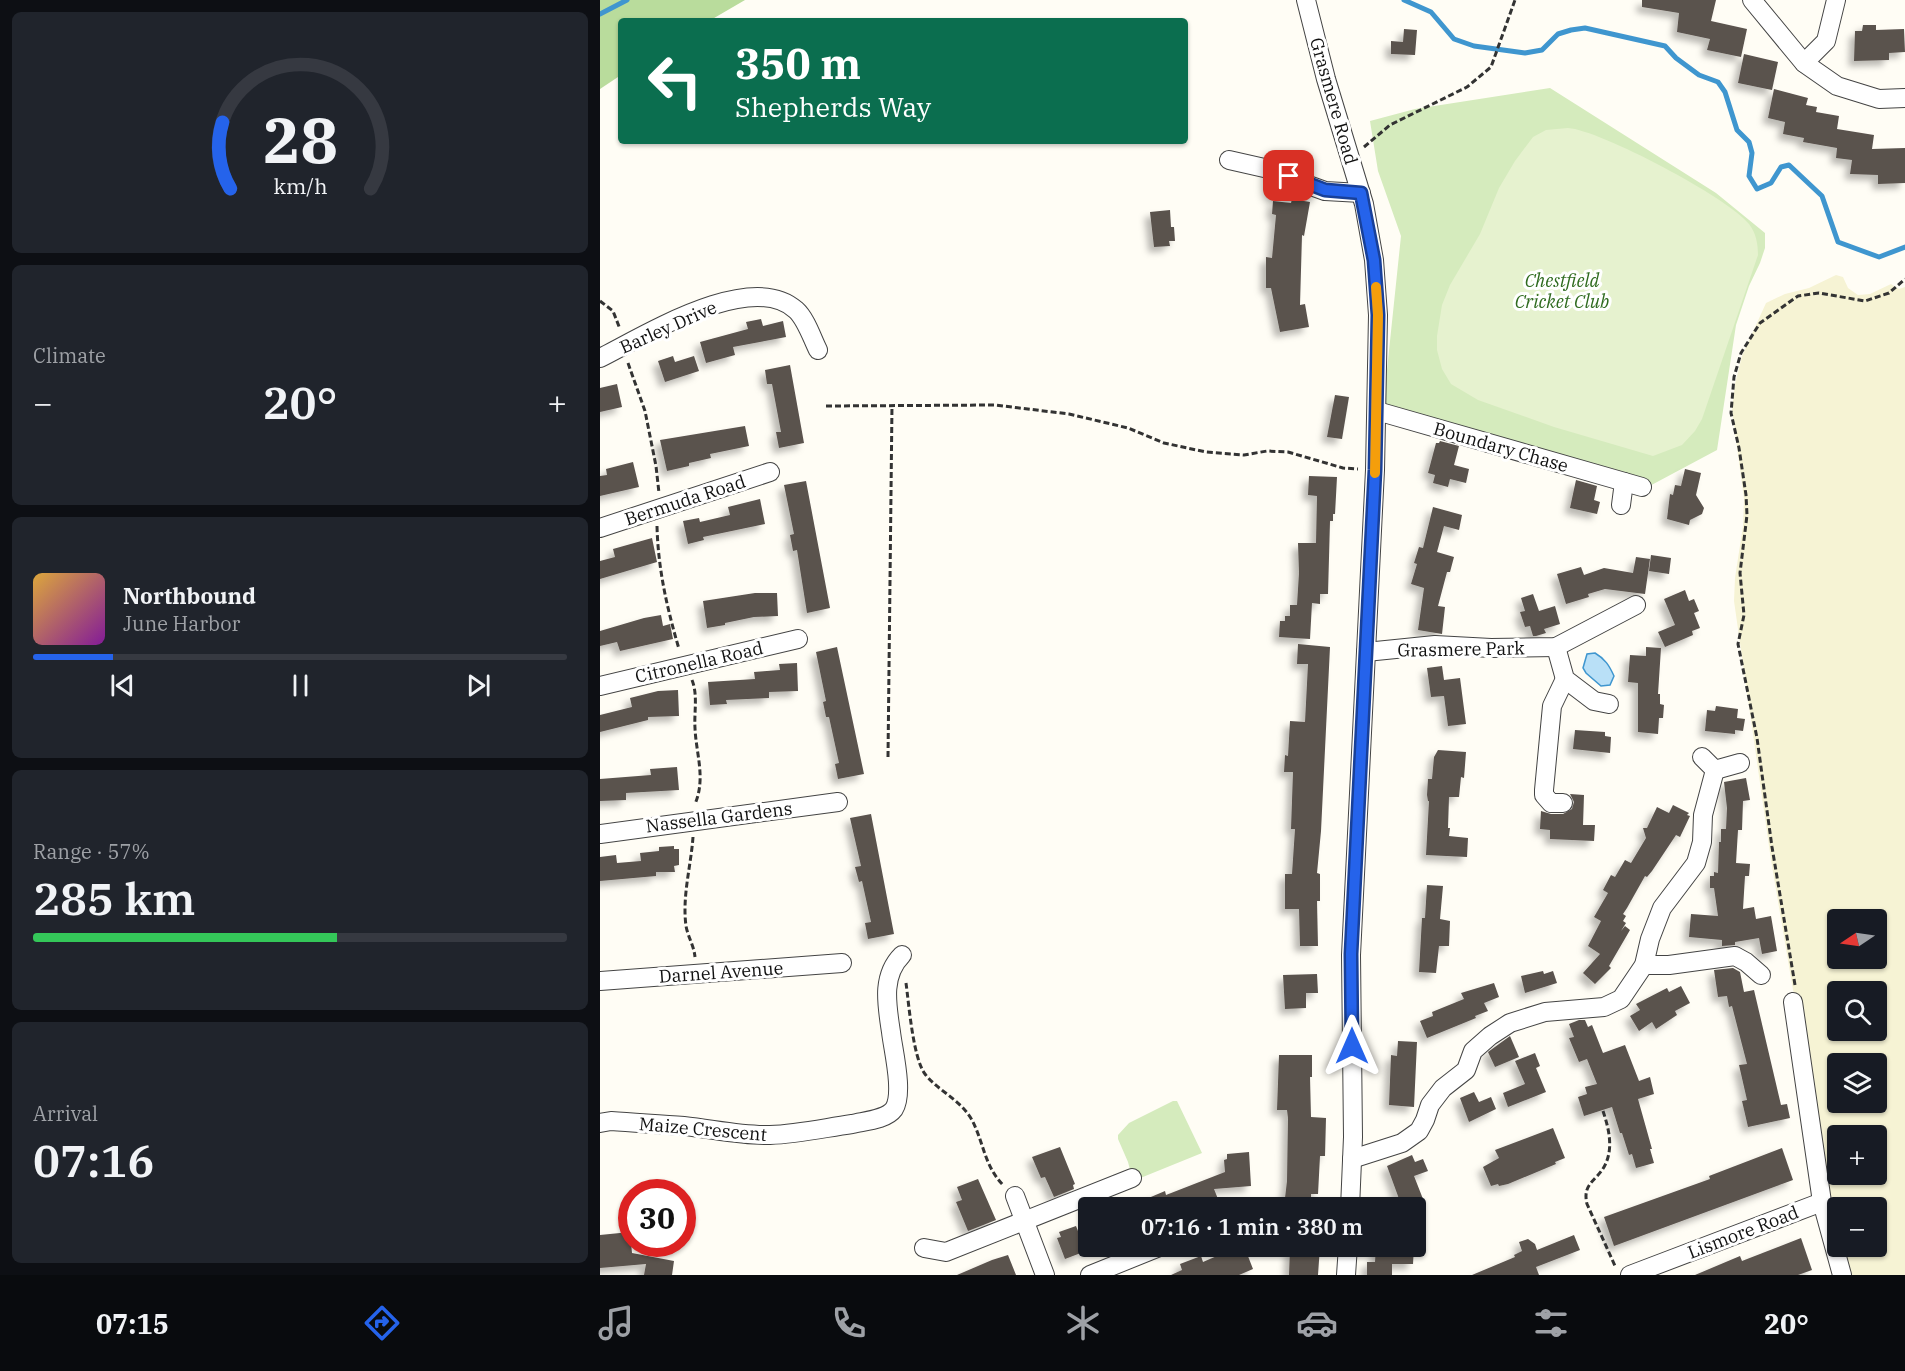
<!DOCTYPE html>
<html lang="en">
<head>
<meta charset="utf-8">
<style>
  :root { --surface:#171b24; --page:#20242c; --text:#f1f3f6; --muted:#9ea1a6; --line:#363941; --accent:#2563eb }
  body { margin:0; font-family:"IBM Plex Serif",serif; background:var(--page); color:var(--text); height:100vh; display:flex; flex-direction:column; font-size:22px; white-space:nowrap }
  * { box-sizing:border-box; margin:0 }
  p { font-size:20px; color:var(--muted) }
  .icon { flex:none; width:33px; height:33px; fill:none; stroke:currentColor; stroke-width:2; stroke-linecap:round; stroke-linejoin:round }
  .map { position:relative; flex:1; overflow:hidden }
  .drawer { display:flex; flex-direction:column; gap:12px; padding:12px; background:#0d0f14; width:600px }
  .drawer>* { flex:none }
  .banner { position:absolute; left:18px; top:18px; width:570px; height:126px; border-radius:6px; box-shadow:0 2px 4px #0004; background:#0b6e4f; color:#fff; overflow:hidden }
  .needle { width:39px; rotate:257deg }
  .tools { position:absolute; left:1227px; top:909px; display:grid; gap:12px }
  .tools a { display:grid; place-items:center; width:60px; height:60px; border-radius:6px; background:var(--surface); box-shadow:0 2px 4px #0004; font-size:30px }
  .speed { position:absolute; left:18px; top:1179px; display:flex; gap:12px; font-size:30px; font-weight:700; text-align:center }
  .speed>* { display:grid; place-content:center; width:78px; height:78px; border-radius:50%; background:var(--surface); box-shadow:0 2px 4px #0004; line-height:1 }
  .speed .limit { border:9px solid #d22; background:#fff; color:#111 }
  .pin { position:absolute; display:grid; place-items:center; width:51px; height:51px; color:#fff; margin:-26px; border-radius:12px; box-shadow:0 3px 9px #0006 }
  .me { position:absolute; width:66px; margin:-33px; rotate:0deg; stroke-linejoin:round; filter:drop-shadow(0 0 4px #0008) }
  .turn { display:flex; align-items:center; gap:21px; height:126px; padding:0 18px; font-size:27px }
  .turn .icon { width:78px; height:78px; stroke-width:2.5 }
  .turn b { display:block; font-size:42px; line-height:51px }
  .big { font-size:45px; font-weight:600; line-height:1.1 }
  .drawer .card { flex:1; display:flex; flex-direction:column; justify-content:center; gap:9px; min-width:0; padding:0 21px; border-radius:9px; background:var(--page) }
  .drawer .dial { align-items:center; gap:0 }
  .dial svg { height:156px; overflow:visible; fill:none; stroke:var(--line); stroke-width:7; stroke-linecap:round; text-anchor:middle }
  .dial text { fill:var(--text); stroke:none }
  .song { display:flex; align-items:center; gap:18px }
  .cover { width:72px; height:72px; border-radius:9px; background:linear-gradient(135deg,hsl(40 70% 55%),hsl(290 70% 35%)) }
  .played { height:6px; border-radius:3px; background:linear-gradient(90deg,var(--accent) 15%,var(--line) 15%) }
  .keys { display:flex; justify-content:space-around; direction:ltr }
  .heat { display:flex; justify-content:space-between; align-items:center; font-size:33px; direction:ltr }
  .charge { height:9px; border-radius:4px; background:linear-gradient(90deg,#34c759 57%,var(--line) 0) }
  .trip { position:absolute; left:478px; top:1197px; width:348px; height:60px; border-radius:6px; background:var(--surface); box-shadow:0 2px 4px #0004; font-weight:600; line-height:60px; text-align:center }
  .tabs { display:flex; height:96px; justify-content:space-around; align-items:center; background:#090b0e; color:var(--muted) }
  .tabs .icon { width:42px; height:42px }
  .tabs .on { color:var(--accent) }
  .tabs b { font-size:27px; color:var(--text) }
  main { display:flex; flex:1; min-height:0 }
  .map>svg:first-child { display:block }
  .farmland { fill:#f6f3d4; fill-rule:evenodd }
  .green { fill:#d5ebbd }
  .forest { fill:#b9dc9c }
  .pitch { fill:#e6f2cf }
  .water { fill:#b9e0f7; stroke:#3f96cf; stroke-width:1.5 }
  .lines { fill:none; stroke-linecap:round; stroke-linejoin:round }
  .stream { stroke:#3f96cf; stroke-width:5 }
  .building { fill:#5a524d; filter:url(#shadow) }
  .minor-casing { stroke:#444; stroke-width:20 }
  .path { stroke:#333; stroke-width:3; stroke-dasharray:6 3; stroke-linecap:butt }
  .minor { stroke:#fff; stroke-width:18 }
  .route-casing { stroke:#184099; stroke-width:15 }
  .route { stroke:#2563eb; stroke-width:10 }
  .slow { stroke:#f59e0b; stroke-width:10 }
  .labels { text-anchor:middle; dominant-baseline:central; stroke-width:6; stroke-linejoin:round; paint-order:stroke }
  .street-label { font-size:18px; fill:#111; stroke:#fff }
  .park-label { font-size:18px; font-style:italic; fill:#2f6b1f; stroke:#fff }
</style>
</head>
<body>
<main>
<section class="drawer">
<div class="card dial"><svg viewBox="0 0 100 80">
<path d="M14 69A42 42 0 1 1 86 69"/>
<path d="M14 69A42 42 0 0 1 10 35" stroke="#2563eb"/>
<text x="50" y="56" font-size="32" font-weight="700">28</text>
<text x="50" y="72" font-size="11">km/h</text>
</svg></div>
<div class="card"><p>Climate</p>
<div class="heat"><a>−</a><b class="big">20°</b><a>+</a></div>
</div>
<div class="card">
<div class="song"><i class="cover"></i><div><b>Northbound</b><p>June Harbor</p></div></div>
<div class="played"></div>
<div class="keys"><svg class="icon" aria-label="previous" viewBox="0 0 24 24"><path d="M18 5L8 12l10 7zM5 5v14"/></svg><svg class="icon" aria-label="pause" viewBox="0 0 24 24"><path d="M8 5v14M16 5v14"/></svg><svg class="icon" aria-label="next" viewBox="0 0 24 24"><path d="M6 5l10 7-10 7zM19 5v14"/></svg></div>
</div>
<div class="card"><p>Range · 57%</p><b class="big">285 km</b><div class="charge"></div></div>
<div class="card"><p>Arrival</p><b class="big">07:16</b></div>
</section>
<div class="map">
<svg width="1305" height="1275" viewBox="0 0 1305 1275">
  <defs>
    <filter id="shadow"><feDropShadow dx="-5.5" dy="5.5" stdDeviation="3" flood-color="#0004"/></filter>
  </defs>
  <rect width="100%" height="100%" fill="#fffdf5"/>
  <path class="farmland" d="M1236,275L1243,277L1248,288L1258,295L1270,294L1291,284L1299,289L1305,287V1275H1250L1242,1247L1276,1246V1208H1238L1237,1229L1229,1188L1200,1014L1193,990L1171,860L1134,601L1135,578L1143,526L1144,499L1132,410L1135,384L1142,356L1166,303L1185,294L1209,288ZM1238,920H1276V958H1238ZM1238,992H1276V1030H1238ZM1238,1064H1276V1102H1238ZM1238,1136H1276V1174H1238Z"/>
  <g class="green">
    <path d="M950,88L1116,193L1165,233V248L1160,263L1149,286L1136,325L1117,450L1044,489L783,408L801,236L778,171L770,121L815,109Z"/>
    <path d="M573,1101H577L602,1153L533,1181L528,1162L518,1139V1135L529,1123Z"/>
  </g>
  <path class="forest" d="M0,0H145L109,21H21V75L0,89Z"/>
  <path class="pitch" d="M968,128C1000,130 1129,198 1149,224C1156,233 1158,244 1158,255L1102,419L1095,431L1082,445L1053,456L954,427L878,400L851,384L842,369L837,350V336L842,305L850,285L880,234L899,188L915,161L933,137L946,130Z"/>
  <path class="water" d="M995,653C1005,659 1009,665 1014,676L1010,685L1001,686L986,673L983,668L987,654Z"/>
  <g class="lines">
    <g class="stream">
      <path d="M804,0L831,12L854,39L874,46L925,53L942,50L958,34L971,30L985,28L1065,46L1076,58L1099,75L1118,82L1125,92L1137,130L1149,142L1152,153L1149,176L1157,189L1171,183L1181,167L1189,165L1222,196L1238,242L1279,257L1305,247"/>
      <path d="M0,14L27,0"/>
    </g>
  </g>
  <g class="building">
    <path d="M1042,0H1116L1111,21L1147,29L1141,57L1107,50L1110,39L1077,32L1079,13L1042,7Z"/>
    <path d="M1263,25H1276V30L1304,29L1305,52L1289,53V60L1254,61L1255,31H1262Z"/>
    <path d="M804,29L817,30L815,55L791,54V41L803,42Z"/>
    <path d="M1144,54L1178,62L1172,90L1138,83Z"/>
    <path d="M1174,89L1208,98L1206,105L1217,107L1216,112L1239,116L1237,129L1274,135L1272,149L1305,148V183L1278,184V175L1250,174L1252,160L1236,158L1237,148L1203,142L1204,138L1183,134L1185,122L1168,118Z"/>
    <path d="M692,199L710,202L704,236L702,235L700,305L705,304L709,327L680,332L671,288H666V257L672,258L676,215L672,214L673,201L691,203Z"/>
    <path d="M570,210L571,227H574L575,241H569L570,246L554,247L550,212Z"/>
    <path d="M161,319L163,326L183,321L186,337L133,347L135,355L106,363L100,342L148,329L146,322Z"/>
    <path d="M73,356L75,362L94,356L99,371L65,382L58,361Z"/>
    <path d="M190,365L204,443L179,448L176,432H181L172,384H167L165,370Z"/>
    <path d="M17,384L22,407L0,412V388Z"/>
    <path d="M735,395L749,397L742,439L727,437Z"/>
    <path d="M145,426L149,446L110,454L111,458L89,463V466L67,471L60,440Z"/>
    <path d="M840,441L859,446L854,465L869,469L866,483L850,479L848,487L833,483L835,475L828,473L836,443H839Z"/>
    <path d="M33,462L39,487L0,496V476L7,475L6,469Z"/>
    <path d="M1085,469L1101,473L1096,495L1104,508L1102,514L1090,520L1089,525L1067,519L1070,494L1073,495L1075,485L1081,486Z"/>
    <path d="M709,476L737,477L735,514H733V521H730L728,594H720V604L712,603L710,639L679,637L680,621H685V616H690V605H697L699,573L698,543H716L717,496L708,495Z"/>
    <path d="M976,480L997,486L994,500L1000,502L997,514L970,508Z"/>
    <path d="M206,481L230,608L207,613L197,550L193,551L190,535L194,534L184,485Z"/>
    <path d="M160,499L165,524L103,537L104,540L88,544L83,521L99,518L100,522L130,515L128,507Z"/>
    <path d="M833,507L862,515L859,530L844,526L837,552L854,557L850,572H847L838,606L845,607L842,634L818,630L824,588L811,584L817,564L814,563L819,547L823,548Z"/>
    <path d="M52,538L57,562L0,579V561L15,557L13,549Z"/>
    <path d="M1051,555L1071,558L1069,574L1049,571Z"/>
    <path d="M1036,557L1050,559L1045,594L1005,589L988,594L989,597L966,604L957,574L981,567L984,575L1004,568L1033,573Z"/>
    <path d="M1085,590L1089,601L1094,599L1099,611L1094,613L1100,628L1092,631L1093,635L1065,647L1058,632L1075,625L1064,599Z"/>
    <path d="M155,593H177L178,616L154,617L125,623V625L107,628L103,601Z"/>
    <path d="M933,594L939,611L955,606L960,624L944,629L946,633L936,636H933L930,626L925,627L920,612L925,611L921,598Z"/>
    <path d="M61,615L63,626L70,624L73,639L20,651L17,642L0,646V631L44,618Z"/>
    <path d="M698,644L730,647L721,831L717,873L720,874V901H717L718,946H700L699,909H685V874H692L695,829H691L693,772H684L685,755L688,756L690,721L705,722L708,664H697Z"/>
    <path d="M237,647L264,774L238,779L235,764L239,763L229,717H226L223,702L226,701L216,652Z"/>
    <path d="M1046,647L1061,648L1058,694H1060V704L1064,705L1063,718H1059L1058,734L1038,732V683L1028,682L1030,655L1046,656Z"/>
    <path d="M197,663L198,691L169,692V698L126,700L127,704L110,705L108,682L155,679L154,672L180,670L179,664Z"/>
    <path d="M842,666L844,680L860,678L866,724L848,726L844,696L831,697L827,668Z"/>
    <path d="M78,690L79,716L48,717V720L0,732V715L32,707L30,698L58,691Z"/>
    <path d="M1116,706L1138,709L1137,718L1145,719L1143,731L1135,730V734L1105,731L1107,710L1115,711Z"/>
    <path d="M975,730L1005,732V736L1011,737L1010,753L973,749Z"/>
    <path d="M838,750L866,752L864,778L861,777L859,797H849L848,828H850L849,836L868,838L867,857L826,855L829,801H828L827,795L828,779H832L834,757Z"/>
    <path d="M77,767L79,790L26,793V800L0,801V779L51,775L50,769Z"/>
    <path d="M1146,778L1150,800L1143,801L1142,830H1134H1138L1136,863L1150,864L1149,876H1145L1143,909L1154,907L1156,919L1171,916L1177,951L1162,954L1159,938L1135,942V945L1122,946V940L1089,937L1091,914L1118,916L1114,888H1110V876H1114V872L1118,873L1119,842H1121V829H1126L1127,808L1124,782Z"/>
    <path d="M970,794L984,795L983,825H995L994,841L950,839V830L940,829L941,811L951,814H963L972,809L974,802Z"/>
    <path d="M1073,805L1089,813L1087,815L1090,816L1080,837L1076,835L1052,871L1047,877L1045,876L1027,908L1023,914L1026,916L1023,921L1026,923L1021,931L1025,926L1030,930L1009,966L1011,968L995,984L983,973L1000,954L988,946L1001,921L994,917L1008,893L1003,890L1011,875L1015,877L1025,860L1031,863L1046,838L1043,828H1047L1057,807L1069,813Z"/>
    <path d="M271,814L294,934L268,939L265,923L271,922L262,881L259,882L255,867L261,866L250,818Z"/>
    <path d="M74,846V849H79V865L74,866L75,872H56V876L0,881V857L16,855L17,863L41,861L40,853L59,851V847Z"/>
    <path d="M827,885L843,886L840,919L850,921L849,946H839L836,973L819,972L822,918H825Z"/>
    <path d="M1133,968L1140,972L1144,992L1154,990L1181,1105L1187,1104L1190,1118L1148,1127L1142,1101L1147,1100L1139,1065L1147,1064L1132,1006L1129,1007L1127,996L1118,997L1114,970Z"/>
    <path d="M943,971L944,974L953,971L957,983L925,993L921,976Z"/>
    <path d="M717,974L718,993H706V1008L685,1009L683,975Z"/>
    <path d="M894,983L899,997L884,1003L888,1011L875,1016L876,1018L827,1038L820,1021L833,1016L832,1012L864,999L861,993Z"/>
    <path d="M1081,986L1090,1003L1075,1011L1077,1015L1056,1029L1052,1022L1039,1031L1030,1016L1040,1010L1036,1004L1067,988L1069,992Z"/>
    <path d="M979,1020H985L988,1027L992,1025L1003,1053L1025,1045L1039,1081L1050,1077L1054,1094L1038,1099L1052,1149H1050L1054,1163L1036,1168L1032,1154L1029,1155L1022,1133H1020L1012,1107L984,1116L978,1097L987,1094L985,1087L997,1084L987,1059L979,1062L969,1038L974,1037L969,1024Z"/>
    <path d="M910,1036L919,1057L895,1067L888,1052Z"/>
    <path d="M798,1041L817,1042L814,1107L789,1105L791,1055L797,1056Z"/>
    <path d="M935,1053L940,1066L936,1068L946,1092L908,1107L903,1093L925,1084L915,1061Z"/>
    <path d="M679,1055H712V1077H710L711,1117L726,1118L725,1156H720L718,1194H711V1199L685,1198L687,1181L688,1118L687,1110H677Z"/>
    <path d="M874,1092L879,1102L891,1097L896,1109L869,1122L860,1098Z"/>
    <path d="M953,1128L965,1158L955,1162L956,1164L908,1184L899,1186L898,1184L891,1186L883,1167L899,1158L895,1150Z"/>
    <path d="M460,1147L475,1184L473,1185L474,1189L454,1197L445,1177L441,1178L432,1157Z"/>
    <path d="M1182,1148L1193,1180L1014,1246L1004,1217L1110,1179L1109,1176Z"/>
    <path d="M649,1152L651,1186L614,1189L618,1199L596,1208H525L565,1191L566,1195L625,1172L624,1160L627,1159V1154Z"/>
    <path d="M812,1155L815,1162L823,1159L828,1171L814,1176L823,1199L802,1207L787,1166Z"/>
    <path d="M378,1179L396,1220L368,1231L356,1202L362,1200L357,1187Z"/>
    <path d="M476,1226L486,1251L465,1259L457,1238L461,1237L459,1232Z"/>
    <path d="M30,1232L32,1253L74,1261L72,1275H44L46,1264L0,1268V1235Z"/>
    <path d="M974,1235L980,1250L936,1267L939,1275H872L915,1257L914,1255L922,1251L919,1242L928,1239L935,1244L937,1250Z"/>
    <path d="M1201,1238L1212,1270L1198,1275H1095L1140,1256L1142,1261Z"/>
    <path d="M640,1246H644L653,1269L639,1275H571L582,1270L580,1264L601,1256L603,1262Z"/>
    <path d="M694,1246H720L718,1275H689L690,1248L694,1249Z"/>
    <path d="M776,1246H814L813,1264H792V1275H767V1262H775Z"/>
    <path d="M408,1255L416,1275H357L392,1260Z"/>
  </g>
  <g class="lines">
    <g class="minor-casing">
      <g id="minor">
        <path d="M706,0L726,79L764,204L774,260L778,315L775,470L751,955L753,1137L750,1208"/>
        <path d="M1152,0L1204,63L1237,86L1279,99L1305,98"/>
        <path d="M1204,63L1226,41L1236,0"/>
        <path d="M629,160L678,171L700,182L725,191L761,193"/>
        <path d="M0,358C44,336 151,269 196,310C206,319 212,338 218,350"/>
        <path d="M777,411L1042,487"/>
        <path d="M1021,505L1024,482"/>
        <path d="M0,528L170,472"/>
        <path d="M956,647L965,679L994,701L1009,704"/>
        <path d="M766,652L835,645L891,648L956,647L1036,605"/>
        <path d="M0,686L198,639"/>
        <path d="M1102,757L1115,770L1140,763"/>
        <path d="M963,803H951L944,795V790L952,706L965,679"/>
        <path d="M0,834L238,802"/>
        <path d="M1044,965H1069L1135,956L1146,962L1161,975"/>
        <path d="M0,981L242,963"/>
        <path d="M1193,1002L1222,1202L1242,1275"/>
        <path d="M0,1123L11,1121C36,1123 60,1124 84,1126C113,1129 141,1136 170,1135C198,1134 224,1128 252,1124C264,1121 286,1120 294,1109C304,1093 293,1050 291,1032C287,1005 281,976 302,955"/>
        <path d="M752,1159L802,1143L819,1131L825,1120L830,1105L843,1088L866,1070L873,1051L890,1036L910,1023L945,1012L1004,1007L1021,999L1044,965L1050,939L1062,908L1096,863L1102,842L1103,815L1115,770"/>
        <path d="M415,1196L445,1275"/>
        <path d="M324,1248L346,1252L532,1178"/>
        <path d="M490,1275L562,1246"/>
        <path d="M746,1275L748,1246"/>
        <path d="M1030,1275L1222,1202"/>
      </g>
    </g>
    <g class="path">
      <path d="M764,147L790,125L867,87L891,67L915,0"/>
      <path d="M0,301L13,311L20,329"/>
      <path d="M28,363L45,411L56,466L59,493"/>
      <path d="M226,406L395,405L469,414L528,428L564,443L606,452L644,455L667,451L688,452L743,468L758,469"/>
      <path d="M57,526C58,569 67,608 79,649"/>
      <path d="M92,680C98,695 94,712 95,728C96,754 106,778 95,804"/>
      <path d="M288,757L292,405"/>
      <path d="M93,837C91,866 82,896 86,926C88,937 94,946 95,957"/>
      <path d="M306,983C309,1005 313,1058 325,1074C338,1091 360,1099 372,1120C384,1143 384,1166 404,1186"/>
      <path d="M1195,985L1172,847L1157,738L1138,644L1144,615L1140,573L1147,515L1146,495L1139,448L1131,413L1134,377L1141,353L1160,323L1198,296L1219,293L1265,301L1289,293L1305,279"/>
      <path d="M1003,1111C1009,1129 1014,1149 1004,1167C996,1181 982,1184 987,1204L1016,1268"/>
    </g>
    <use href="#minor" class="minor"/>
  </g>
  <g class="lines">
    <g class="route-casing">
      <path id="route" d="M689,176L725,190L761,193L774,260L778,315L775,470L751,954L752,1046"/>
    </g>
    <use href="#route" class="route"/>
    <path class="slow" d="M775,473L778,315L776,287"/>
  </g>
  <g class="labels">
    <g class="street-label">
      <text transform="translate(734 101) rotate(74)">Grasmere Road</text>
      <text transform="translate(68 327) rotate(-24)">Barley Drive</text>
      <text transform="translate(901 447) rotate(16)">Boundary Chase</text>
      <text transform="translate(85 500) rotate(-18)">Bermuda Road</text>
      <text transform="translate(861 649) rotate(-1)">Grasmere Park</text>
      <text transform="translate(99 662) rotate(-13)">Citronella Road</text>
      <text transform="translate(119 817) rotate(-7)">Nassella Gardens</text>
      <text transform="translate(121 972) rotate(-4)">Darnel Avenue</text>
      <text transform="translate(103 1129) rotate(5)">Maize Crescent</text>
      <text transform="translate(1143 1232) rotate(-21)">Lismore Road</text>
    </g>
    <g class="park-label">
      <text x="962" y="280">Chestfield<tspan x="962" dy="21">Cricket Club</tspan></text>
    </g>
  </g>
</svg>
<div class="tools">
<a><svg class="needle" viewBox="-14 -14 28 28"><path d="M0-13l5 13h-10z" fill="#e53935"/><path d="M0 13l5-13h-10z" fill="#9ea1a6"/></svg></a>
<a><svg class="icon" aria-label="search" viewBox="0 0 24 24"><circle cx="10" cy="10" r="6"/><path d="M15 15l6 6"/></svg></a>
<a><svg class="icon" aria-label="layers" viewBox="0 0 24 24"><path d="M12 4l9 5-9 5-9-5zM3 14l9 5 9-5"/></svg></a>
<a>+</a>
<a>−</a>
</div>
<div class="speed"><div class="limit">30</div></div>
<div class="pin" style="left:689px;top:176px;background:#d93025"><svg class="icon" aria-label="arrive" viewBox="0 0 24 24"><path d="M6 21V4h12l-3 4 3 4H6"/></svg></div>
<svg class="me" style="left:752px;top:1046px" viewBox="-20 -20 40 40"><path d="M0-17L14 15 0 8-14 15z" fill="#2563eb" stroke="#fff" stroke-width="4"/></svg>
<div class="trip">07:16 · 1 min · 380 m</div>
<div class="banner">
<div class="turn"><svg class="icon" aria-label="left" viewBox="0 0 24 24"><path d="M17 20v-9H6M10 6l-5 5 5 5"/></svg><div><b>350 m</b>Shepherds Way</div></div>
</div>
</div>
</main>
<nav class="tabs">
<b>07:15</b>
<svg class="icon on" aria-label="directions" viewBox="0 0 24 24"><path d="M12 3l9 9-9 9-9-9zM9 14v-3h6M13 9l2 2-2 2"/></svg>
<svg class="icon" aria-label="music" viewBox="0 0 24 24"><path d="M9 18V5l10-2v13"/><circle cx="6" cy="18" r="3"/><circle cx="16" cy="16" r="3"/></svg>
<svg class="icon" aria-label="phone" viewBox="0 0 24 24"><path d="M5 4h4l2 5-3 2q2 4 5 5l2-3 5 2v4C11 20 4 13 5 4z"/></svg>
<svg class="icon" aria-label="climate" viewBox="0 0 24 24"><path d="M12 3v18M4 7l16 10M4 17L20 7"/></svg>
<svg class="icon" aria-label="car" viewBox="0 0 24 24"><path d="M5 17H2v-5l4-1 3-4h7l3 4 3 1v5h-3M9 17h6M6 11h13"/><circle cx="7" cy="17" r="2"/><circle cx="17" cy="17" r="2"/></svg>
<svg class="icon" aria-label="filters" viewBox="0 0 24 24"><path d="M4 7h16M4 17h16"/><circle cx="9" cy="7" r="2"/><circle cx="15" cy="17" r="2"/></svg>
<b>20°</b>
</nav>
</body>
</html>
